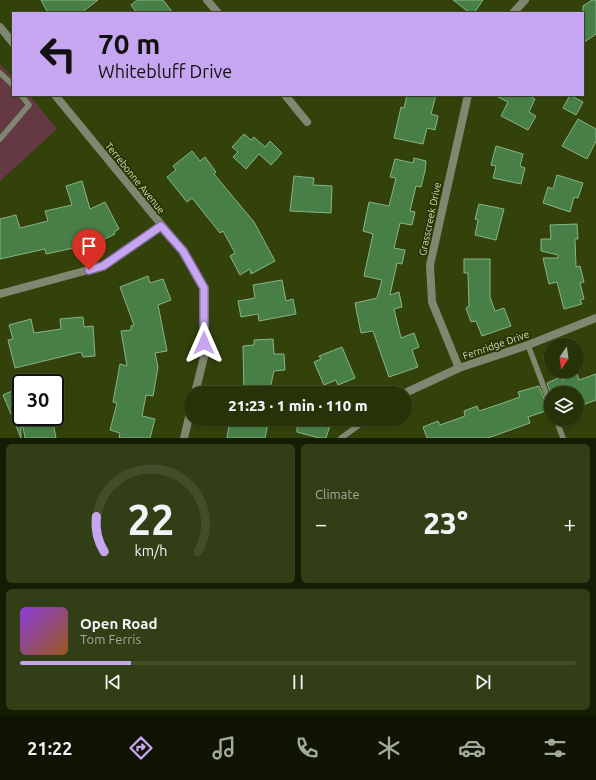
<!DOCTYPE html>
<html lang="en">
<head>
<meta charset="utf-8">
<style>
  :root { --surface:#263208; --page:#323e16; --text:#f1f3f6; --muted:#a4aa9c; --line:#424d29; --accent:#c6a6f0 }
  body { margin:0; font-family:Ubuntu,sans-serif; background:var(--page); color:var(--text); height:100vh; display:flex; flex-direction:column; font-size:15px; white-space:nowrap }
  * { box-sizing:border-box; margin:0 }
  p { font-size:13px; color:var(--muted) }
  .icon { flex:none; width:22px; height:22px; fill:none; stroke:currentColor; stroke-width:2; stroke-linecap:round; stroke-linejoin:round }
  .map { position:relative; height:438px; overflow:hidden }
  .sheet { display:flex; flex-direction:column; gap:6px; padding:6px; background:#151c04; flex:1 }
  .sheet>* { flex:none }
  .guide { position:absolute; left:12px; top:12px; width:572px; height:84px; border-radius:0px; box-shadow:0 1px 3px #0004,0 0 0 1px var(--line); background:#c6a6f0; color:#111; overflow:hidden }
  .needle { width:26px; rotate:194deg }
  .controls { position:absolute; left:544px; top:338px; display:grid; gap:8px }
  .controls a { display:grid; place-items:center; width:40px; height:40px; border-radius:50%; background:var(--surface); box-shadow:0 1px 3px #0004,0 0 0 1px var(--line); font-size:20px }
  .speed { position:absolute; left:12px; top:374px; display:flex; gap:8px; font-size:20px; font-weight:700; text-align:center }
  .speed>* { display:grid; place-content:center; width:52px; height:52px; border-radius:50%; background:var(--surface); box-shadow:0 1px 3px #0004,0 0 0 1px var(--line); line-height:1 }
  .speed .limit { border:2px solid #111; border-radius:6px; background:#fff; color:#111 }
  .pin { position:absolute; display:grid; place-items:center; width:34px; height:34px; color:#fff; margin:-41px -17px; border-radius:50% 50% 50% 0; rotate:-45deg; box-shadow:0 0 4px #0007 }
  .pin .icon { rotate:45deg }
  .me { position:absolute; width:44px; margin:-22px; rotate:0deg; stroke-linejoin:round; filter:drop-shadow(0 0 3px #0008) }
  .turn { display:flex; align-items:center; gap:14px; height:84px; padding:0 20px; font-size:18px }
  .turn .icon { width:52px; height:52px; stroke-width:2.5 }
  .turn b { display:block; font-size:28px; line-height:34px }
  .big { font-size:30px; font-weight:800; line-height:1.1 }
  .sheet .card { flex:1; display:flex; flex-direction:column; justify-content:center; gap:6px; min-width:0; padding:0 14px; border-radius:6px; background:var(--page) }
  .sheet .dial { align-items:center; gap:0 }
  .dial svg { height:104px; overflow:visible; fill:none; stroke:var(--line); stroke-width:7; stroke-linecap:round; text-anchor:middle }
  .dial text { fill:var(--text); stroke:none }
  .song { display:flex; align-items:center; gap:12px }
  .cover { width:48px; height:48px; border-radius:6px; background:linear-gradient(135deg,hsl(270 70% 55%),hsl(30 70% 35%)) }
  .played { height:4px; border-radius:2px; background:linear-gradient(90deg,var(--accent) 20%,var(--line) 20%) }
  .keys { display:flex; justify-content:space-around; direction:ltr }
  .heat { display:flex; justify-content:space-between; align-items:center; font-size:22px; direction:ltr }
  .sheet .tiles { flex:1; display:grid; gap:6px; grid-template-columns:1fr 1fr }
  .card:last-child { grid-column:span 2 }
  .trip { position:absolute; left:184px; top:386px; width:228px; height:40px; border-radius:20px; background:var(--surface); box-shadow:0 1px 3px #0004,0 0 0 1px var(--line); font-weight:800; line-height:40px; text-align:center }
  .tab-bar { display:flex; height:64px; justify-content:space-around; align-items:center; background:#0f1403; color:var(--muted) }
  .tab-bar .icon { width:28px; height:28px }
  .tab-bar .active { color:var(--accent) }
  .tab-bar b { font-size:18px; color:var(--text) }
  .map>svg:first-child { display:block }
  .green { fill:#643944 }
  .building { fill:#477f46; stroke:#89b487 }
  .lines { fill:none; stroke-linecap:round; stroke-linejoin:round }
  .service { stroke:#7f8770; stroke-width:5.5 }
  .minor { stroke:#7f8770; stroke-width:8 }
  .route-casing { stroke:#816c9c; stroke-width:10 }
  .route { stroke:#c6a6f0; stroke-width:7 }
  .labels { text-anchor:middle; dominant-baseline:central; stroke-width:4; stroke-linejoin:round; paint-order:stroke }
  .street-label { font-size:10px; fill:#d2ddc1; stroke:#293700 }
</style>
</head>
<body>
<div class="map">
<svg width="596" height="438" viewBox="0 0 596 438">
  <rect width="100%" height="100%" fill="#33420b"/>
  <path class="green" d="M0,64L13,78V95H29L57,129L0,181Z"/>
  <g class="building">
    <path d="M41,0H98L81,13H48Z"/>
    <path d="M137,0H163L173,13H137L131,5Z"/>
    <path d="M453,0H483L474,13H470Z"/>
    <path d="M592,0H596V34L583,43V6Z"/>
    <path d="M407,95H436L431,114L438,116L435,130L427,128L423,144L394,138L401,107L404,108Z"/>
    <path d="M494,95H528L535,99L529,112L536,116L528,130L501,116L508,102Z"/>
    <path d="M570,95L583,102L576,115L563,108Z"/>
    <path d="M578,119L596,129V141L587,159L562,146Z"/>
    <path d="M244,134L251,140L254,137L265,147L270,141L282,153L271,165L259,154L246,169L233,157L238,152L232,147Z"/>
    <path d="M496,146L523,154L520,166L525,168L521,184L493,178L496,166L491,165Z"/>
    <path d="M192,151L200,161L205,157L216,172L214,174L254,222L275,261L251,274L250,269L240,275L230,256L235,253L223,231L220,233L192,198L187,202L167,177L176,170L173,166Z"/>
    <path d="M414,158L426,161L425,171L421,187L416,186L410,211L415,212L412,225L400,223L394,248L405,250L402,264L397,263L390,295L399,292L402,307L394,309L401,338L414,333L419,347L412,350L418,367L389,377L373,331L361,333L355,303L377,298L382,280L364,276L373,234L363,231L369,202L389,206L396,178L390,177L395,159L413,163Z"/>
    <path d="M557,175L583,183L578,198L574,197L570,212L543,203L548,187L553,189Z"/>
    <path d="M294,176L314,178L313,185L332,186L331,213L290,211Z"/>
    <path d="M82,181L90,209L105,202L119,229L114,232L115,234L89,247L87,245L46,254L45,249L0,259V219L16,215L20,228L48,221L45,211L72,205L66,186Z"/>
    <path d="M479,204L504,209L496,240L475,235L478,220L475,219Z"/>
    <path d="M577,224L578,239H575L576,267L580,266L584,282L580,283L584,299L580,300L582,304L564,309L557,282L549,284L543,258H558V255L541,251V239H551L550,225Z"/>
    <path d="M464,259H490V297L495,311L504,308L511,326L482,336L476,321L471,322L466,308L469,306L468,273H464Z"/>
    <path d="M148,276L150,283L163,279L171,300L158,305L167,351L155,353L158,367L153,396L146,395L142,416L155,419L150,438H119L120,433L110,430L117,403L113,402L120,364L127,366L121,331L131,330V326L134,325L120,287Z"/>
    <path d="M282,280L286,301L293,299L296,314L259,321L258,314L241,317L238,301L255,298L253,285Z"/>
    <path d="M83,317L84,327L93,326L95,356L83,357L81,352L15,368L8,340L13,339L9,325L31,319L34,333L61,329L60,319Z"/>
    <path d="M273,339L274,354H284L285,370L274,371L269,393H244L243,346L254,345V340Z"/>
    <path d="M342,347L355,378L338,385L336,380L324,385L314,362L321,359L319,356Z"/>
    <path d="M577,374L579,380L596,374V400L577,407V393L551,394L547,383L561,377L562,380Z"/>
    <path d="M539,386L549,410L528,417L530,423L488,438H427L423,427L438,421L440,425L465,416L464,411L477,406L479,411L500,404L520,397L518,392Z"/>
    <path d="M21,387V417H52L56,438H25L23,427L21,428V438L3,395Z"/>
    <path d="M230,419H269L265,438H227Z"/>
    <path d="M297,419H332L326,438H319L297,432Z"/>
  </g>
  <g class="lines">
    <g class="service">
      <path d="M0,73L13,85"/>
      <path d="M0,139L29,105L21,95"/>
      <path d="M528,345L551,406"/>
      <path d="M556,419L563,438"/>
      <path d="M341,438L358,426L364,419"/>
    </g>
    <g class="minor">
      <path d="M207,0L218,13"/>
      <path d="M513,13L525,0"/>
      <path d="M0,27L13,43"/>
      <path d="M55,95L183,251L204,288V357L195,393"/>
      <path d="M285,95L307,122"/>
      <path d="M0,294L103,266L161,226"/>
      <path d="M459,368L432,302L430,265L468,95"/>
      <path d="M405,393L459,368L528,345L596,318"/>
      <path d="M184,438L191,409"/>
    </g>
  </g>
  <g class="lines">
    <g class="route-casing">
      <path id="route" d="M89,270L103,266L161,226L183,251L204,288V343"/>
    </g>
    <use href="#route" class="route"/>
  </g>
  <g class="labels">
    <g class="street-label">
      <text transform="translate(135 178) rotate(51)">Terrebonne Avenue</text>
      <text transform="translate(430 219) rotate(-78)">Grasscreek Drive</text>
      <text transform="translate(496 345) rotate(-19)">Fernridge Drive</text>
    </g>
  </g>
</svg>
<div class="controls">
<a><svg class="needle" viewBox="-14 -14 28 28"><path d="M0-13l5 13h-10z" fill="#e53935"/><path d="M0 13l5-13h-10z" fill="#a4aa9c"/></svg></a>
<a><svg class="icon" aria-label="layers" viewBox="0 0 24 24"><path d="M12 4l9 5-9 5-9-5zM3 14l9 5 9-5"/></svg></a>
</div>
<div class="speed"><div class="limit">30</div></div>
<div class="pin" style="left:89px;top:270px;background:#d93025"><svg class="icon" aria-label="arrive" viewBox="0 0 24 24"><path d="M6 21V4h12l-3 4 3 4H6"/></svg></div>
<svg class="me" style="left:204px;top:343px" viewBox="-20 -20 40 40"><path d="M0-17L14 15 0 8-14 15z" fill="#c6a6f0" stroke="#fff" stroke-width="4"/></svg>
<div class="trip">21:23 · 1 min · 110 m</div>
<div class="guide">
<div class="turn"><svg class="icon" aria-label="left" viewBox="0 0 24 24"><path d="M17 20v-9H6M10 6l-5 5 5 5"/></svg><div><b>70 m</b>Whitebluff Drive</div></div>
</div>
</div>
<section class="sheet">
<div class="tiles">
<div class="card dial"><svg viewBox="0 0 100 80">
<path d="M14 69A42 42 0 1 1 86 69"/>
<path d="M14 69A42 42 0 0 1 8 42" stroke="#c6a6f0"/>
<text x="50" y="56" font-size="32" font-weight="700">22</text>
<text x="50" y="72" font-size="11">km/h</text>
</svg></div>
<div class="card"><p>Climate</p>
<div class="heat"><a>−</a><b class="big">23°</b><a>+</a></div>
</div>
<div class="card">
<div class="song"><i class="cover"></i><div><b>Open Road</b><p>Tom Ferris</p></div></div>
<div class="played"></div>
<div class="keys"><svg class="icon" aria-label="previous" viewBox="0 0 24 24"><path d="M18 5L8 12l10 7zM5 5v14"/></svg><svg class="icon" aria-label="pause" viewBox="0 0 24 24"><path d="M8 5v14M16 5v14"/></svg><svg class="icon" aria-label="next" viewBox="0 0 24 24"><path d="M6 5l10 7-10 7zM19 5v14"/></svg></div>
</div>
</div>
</section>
<nav class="tab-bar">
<b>21:22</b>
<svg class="icon active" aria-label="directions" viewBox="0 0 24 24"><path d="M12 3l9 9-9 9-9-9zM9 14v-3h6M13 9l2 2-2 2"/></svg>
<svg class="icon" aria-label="music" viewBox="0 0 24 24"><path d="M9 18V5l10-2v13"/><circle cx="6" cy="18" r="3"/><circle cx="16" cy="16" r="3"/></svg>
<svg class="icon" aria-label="phone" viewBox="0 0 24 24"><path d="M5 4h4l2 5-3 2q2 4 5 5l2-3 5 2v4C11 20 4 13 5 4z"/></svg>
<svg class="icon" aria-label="climate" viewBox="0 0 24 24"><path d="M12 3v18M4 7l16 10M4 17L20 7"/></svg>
<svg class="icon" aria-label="car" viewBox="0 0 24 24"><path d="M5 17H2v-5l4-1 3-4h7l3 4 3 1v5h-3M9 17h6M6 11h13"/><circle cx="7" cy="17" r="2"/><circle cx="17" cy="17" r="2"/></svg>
<svg class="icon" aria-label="filters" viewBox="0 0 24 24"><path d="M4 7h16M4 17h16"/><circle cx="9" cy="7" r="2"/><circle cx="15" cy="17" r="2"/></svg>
</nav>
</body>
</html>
